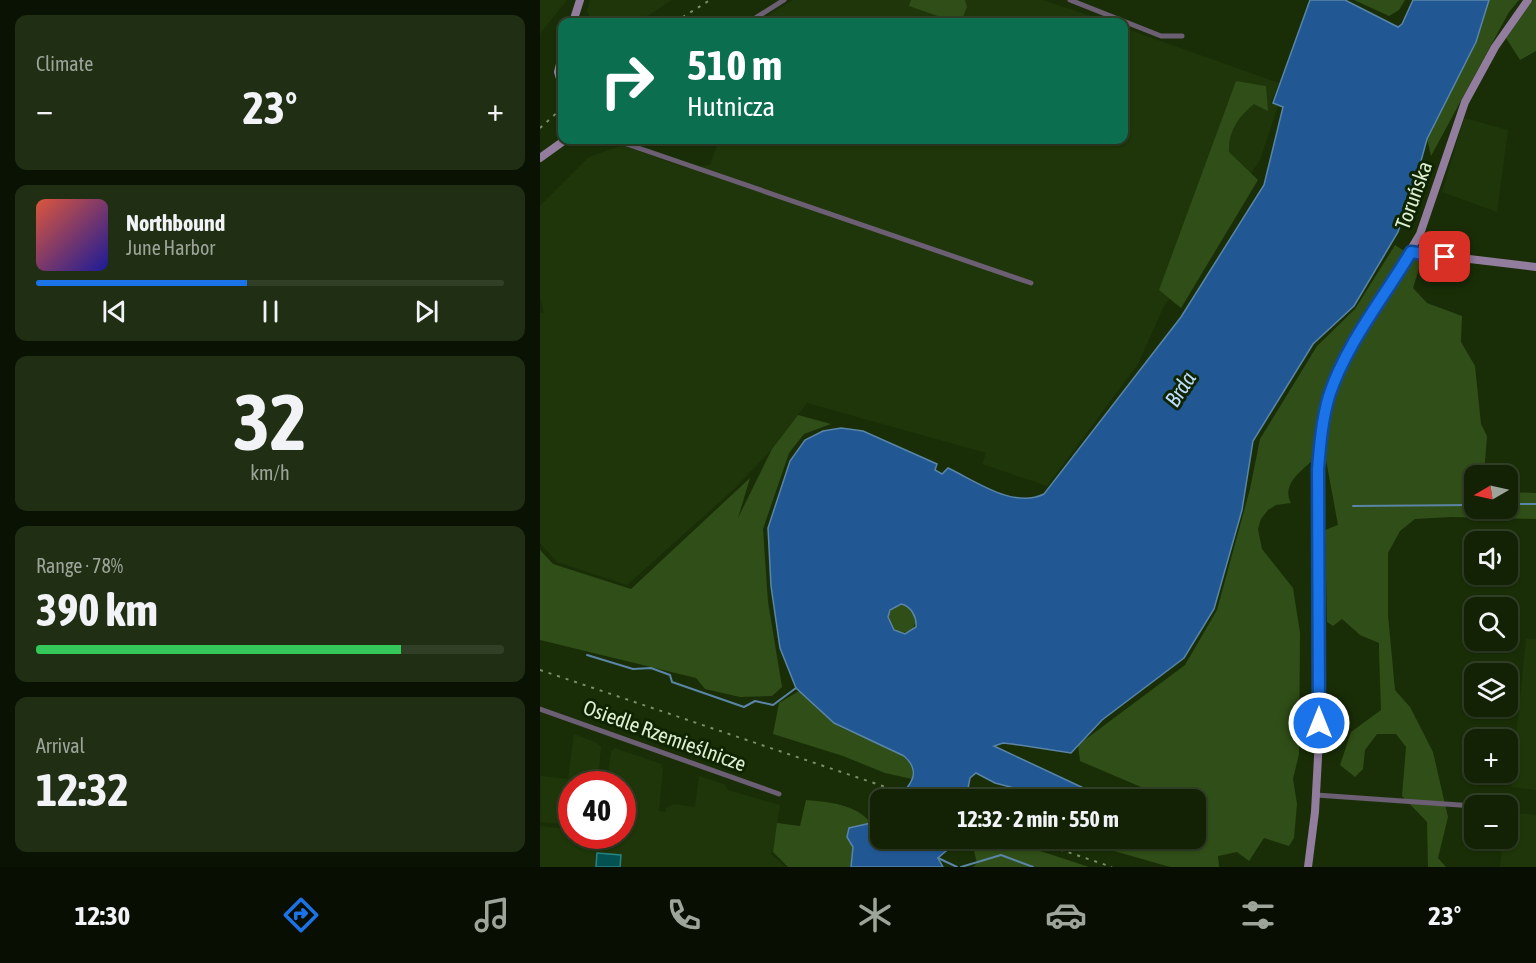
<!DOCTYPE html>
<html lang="en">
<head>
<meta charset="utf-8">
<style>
  :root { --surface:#132205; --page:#202f13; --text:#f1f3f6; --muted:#9da49a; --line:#323f27; --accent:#1a73e8 }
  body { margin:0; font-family:"Asap Condensed",sans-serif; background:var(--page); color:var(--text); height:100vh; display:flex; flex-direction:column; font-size:22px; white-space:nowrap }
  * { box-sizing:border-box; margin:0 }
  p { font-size:20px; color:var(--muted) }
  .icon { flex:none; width:33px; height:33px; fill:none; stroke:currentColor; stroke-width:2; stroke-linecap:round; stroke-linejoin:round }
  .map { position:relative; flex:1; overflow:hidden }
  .drawer { display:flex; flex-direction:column; gap:15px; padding:15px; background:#0a1303; width:540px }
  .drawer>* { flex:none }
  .guide { position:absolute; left:18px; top:18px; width:570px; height:126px; border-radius:12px; box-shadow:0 2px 4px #0004,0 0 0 2px var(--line); background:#0b6e4f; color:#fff; overflow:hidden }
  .needle { width:39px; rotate:261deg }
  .tools { position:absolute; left:924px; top:465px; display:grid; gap:12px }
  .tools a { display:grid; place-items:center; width:54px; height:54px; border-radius:12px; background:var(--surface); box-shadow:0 2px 4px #0004,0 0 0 2px var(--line); font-size:30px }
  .speed { position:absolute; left:18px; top:771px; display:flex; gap:12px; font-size:30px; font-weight:700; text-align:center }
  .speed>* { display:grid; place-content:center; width:78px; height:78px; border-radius:50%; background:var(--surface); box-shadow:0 2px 4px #0004,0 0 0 2px var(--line); line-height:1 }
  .speed .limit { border:9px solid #d22; background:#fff; color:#111 }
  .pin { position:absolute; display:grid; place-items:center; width:51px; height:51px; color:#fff; margin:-26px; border-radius:12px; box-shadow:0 3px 9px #0006 }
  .me { position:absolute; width:66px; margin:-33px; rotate:0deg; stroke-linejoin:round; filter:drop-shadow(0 0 4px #0008) }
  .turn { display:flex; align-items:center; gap:21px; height:126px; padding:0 30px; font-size:27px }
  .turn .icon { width:78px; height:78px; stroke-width:2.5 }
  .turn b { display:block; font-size:42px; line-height:51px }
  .big { font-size:45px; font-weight:700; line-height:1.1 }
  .drawer .widget { flex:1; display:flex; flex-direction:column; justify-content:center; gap:9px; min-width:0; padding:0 21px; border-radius:12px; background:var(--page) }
  .drawer .dial { align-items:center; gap:0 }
  .dial b { font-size:78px; line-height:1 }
  .song { display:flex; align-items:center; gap:18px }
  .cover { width:72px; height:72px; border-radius:9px; background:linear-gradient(135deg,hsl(10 70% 55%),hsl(240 70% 35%)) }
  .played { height:6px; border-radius:3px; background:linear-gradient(90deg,var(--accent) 45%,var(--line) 45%) }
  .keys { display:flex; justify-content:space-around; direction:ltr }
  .heat { display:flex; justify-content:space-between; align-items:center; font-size:33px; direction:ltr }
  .charge { height:9px; border-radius:4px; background:linear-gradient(90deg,#34c759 78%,var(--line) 0) }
  .trip { position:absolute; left:330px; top:789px; width:336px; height:60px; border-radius:12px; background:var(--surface); box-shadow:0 2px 4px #0004,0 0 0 2px var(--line); font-weight:700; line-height:60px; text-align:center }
  .tab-bar { display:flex; height:96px; justify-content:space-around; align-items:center; background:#080e02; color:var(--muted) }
  .tab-bar .icon { width:42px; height:42px }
  .tab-bar .on { color:var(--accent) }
  .tab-bar b { font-size:27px; color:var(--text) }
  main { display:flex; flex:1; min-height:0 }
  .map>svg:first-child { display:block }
  .built { fill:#1e3609 }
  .green { fill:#304e17 }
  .water { fill:#215894; stroke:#5a85a7; stroke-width:1.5; fill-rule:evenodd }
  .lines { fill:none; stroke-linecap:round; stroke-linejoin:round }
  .stream { stroke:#5a85a7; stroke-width:2 }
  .building { fill:#035251; stroke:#288382; stroke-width:1.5 }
  .street { stroke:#6c5e73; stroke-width:5 }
  .secondary { stroke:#937d9f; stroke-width:8 }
  .rail { stroke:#7a8d6b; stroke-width:2; stroke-dasharray:3 6; stroke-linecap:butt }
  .route-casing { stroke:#114b97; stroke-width:15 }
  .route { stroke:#1a73e8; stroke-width:10 }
  .labels { text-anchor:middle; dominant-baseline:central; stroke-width:6; stroke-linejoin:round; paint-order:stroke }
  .street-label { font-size:21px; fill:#deefd3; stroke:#0f2400 }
  .water-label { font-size:22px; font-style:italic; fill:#bedbfe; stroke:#0f2400 }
</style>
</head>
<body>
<main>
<section class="drawer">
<div class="widget"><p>Climate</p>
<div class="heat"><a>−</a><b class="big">23°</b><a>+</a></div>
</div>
<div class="widget">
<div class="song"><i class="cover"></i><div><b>Northbound</b><p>June Harbor</p></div></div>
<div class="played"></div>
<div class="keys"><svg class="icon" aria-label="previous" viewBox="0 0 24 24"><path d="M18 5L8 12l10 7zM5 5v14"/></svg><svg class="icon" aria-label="pause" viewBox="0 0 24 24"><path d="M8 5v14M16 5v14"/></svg><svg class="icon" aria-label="next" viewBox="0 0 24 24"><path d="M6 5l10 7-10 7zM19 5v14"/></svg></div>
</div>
<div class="widget dial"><b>32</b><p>km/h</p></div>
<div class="widget"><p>Range · 78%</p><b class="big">390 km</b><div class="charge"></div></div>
<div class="widget"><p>Arrival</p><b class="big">12:32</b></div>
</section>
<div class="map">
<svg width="996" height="867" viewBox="0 0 996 867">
  <rect width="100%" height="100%" fill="#192e07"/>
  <g class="built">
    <path d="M0,0H27L0,34Z"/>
    <path d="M50,0H132L98,22H53L47,11Z"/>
    <path d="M253,0H503L569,22H217Z"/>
    <path d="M584,28L739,83L731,103L738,106L720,160L623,308L598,364L507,486L442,464L446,453L267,403L232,449L192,491L87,585L17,562L0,543V312L4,313L0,298V206L49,157L82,145L147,168L170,165L179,140H584Z"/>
    <path d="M924,118L968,130L957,212L902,192Z"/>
    <path d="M986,639H996V790L971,787Z"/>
    <path d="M34,734L57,743L61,747L58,781L67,782L71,751L75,748L121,764L123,768L119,811L126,812V808L134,804L155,807L159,776L184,784L188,790L240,805L233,852L230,853L246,867H0V826L31,829L32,836H88V831H83L82,784H32L31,825L0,822L1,776L28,779Z"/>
    <path d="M969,812L996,815V867H960L963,839L968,838Z"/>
  </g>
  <g class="green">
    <path d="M371,0H425L427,7L422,19L415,22L369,6Z"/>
    <path d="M814,0H865L859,10L849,16Z"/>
    <path d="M949,0H979L969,12L891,156L887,139L936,42Z"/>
    <path d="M993,0H996V51L980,60L966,38Z"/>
    <path d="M696,81L726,86L728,111L714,104C698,117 688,132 689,152L718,180L641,308L619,290Z"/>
    <path d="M855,245L881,262L873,288L887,303L922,316L921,342L935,366L941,424L947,436L944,475L934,476V508H968V492L996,493V519L911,517L875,519L860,531L848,553V615L855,690L870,707L893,752L908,817L898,858L906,867H888L887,822L862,796L866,747L856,734H837L825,750L823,769L815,777L800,765L811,732L841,710L839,652V643L820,635L802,619L793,626L787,622L785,530L798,525L786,460H773C761,471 741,485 751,503L736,505L728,510L721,519L718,529L722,549L753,588L760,633L759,754L753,779L757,804L754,838L749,846L724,838L709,861L697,852L678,856L679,867H630L532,839L581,838L590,842L602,839H621L630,844L660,842L665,827L661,812L656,810V800L629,799L540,761L538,745L645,665L677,610L710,489L720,439L777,346L815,309Z"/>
    <path d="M258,415L291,424L264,434L249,453L223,529L228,602L242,687L232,696L200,697L165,689L156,678L0,640V550L13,564L91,589L210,478L198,518L232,449Z"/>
    <circle cx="362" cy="619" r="14"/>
    <path d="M259,691C271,702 282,714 294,723C315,739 379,746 372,779L345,773L303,756L233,734L239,703Z"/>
    <path d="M266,800C289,802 316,804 331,823L307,837L313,847L311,867H248L233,852L237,823L260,826Z"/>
    <path d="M431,839H464L549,867H433L437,863Z"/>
  </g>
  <g class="water">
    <path d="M770,0H805L858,27L862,24L873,0H949L936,42L887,139L875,183L858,232L814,306L773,344L713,441L702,510L674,609L644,658L562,720L531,753L472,744L463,743L454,746L567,799H516L455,783L436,773L430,778L426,799H357C371,785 382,772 364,756L294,723L256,688L240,648L231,586L228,528L250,461L265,440L283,431L301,428L323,431L397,464L395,470L402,474L408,468C436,481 473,509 504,494L641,317L724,185L743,107L733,103ZM361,604C371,606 377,617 376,627L365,634L354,630L348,617L350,610Z"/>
    <path d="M340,816V838L420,839L398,858L403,867H311L313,847L307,837L309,828L331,823Z"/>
  </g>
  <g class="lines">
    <g class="stream">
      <path d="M968,504H996"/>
      <path d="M813,506L934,505"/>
      <path d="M47,655L93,669L111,668L130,675L132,682L204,707L215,701L233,705L256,688"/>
      <path d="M398,858L417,867"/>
      <path d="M421,867L461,855L493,867"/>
    </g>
  </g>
  <path class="building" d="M57,853L81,855L80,867H56Z"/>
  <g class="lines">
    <g class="street">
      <path d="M530,0L621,36H642"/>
      <path d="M209,22L244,0"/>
      <path d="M75,140L491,283"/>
      <path d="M0,709L239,794"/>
      <path d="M776,795L934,806"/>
    </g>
    <g class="secondary">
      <path d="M33,22L40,0"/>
      <path d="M22,56L18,72L22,85"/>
      <path d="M0,158L25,140"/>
      <path d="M871,252L996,267"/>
      <path d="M768,867L775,812L779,739L778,469L786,410L803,363L880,234L925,102L955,47L988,0"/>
    </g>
    <g class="rail">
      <path d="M135,22L170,0"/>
      <path d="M0,128L22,108"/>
      <path d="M0,670L384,800"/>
      <path d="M486,838L572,867"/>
    </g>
  </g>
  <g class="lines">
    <g class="route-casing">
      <path id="route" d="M779,723L778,469C780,445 782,420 789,396C806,344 843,299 871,252L905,257"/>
    </g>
    <use href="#route" class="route"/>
  </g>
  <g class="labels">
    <g class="street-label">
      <text transform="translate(873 195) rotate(-70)">Toruńska</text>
      <text transform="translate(125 735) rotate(20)">Osiedle Rzemieślnicze</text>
    </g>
    <g class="water-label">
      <text transform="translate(640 389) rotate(-57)">Brda</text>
    </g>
  </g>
</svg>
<div class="tools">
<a><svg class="needle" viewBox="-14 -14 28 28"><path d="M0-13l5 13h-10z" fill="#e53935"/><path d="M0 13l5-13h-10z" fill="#9da49a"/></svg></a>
<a><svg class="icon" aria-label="sound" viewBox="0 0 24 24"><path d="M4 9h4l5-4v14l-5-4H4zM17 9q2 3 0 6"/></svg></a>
<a><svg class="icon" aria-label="search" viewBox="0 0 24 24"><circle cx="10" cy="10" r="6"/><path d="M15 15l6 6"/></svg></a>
<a><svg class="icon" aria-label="layers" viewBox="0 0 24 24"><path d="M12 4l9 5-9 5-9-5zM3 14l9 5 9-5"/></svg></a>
<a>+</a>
<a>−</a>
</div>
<div class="speed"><div class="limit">40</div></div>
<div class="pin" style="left:905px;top:257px;background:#d93025"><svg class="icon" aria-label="arrive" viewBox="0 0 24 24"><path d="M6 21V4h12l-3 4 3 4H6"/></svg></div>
<svg class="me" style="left:779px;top:723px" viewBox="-20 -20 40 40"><circle r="17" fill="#1a73e8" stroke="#fff" stroke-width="3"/><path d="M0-11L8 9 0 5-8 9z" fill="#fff"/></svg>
<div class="trip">12:32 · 2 min · 550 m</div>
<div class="guide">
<div class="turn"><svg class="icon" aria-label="right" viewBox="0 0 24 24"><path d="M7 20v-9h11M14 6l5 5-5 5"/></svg><div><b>510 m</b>Hutnicza</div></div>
</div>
</div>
</main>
<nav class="tab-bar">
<b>12:30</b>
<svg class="icon on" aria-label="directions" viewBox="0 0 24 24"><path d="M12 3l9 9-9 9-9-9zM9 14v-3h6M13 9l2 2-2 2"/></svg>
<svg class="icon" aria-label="music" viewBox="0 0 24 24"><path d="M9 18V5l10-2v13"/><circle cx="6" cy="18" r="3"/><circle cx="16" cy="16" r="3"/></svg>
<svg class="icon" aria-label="phone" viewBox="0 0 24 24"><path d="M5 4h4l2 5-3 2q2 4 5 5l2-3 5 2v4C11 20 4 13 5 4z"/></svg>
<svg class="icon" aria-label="climate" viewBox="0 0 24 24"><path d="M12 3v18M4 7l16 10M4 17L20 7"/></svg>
<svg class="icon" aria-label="car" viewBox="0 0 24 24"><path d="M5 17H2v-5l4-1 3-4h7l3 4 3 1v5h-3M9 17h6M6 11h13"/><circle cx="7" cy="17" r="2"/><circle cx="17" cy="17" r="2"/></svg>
<svg class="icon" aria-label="filters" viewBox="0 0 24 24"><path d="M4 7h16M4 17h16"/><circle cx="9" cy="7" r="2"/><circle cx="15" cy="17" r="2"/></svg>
<b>23°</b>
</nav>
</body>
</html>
